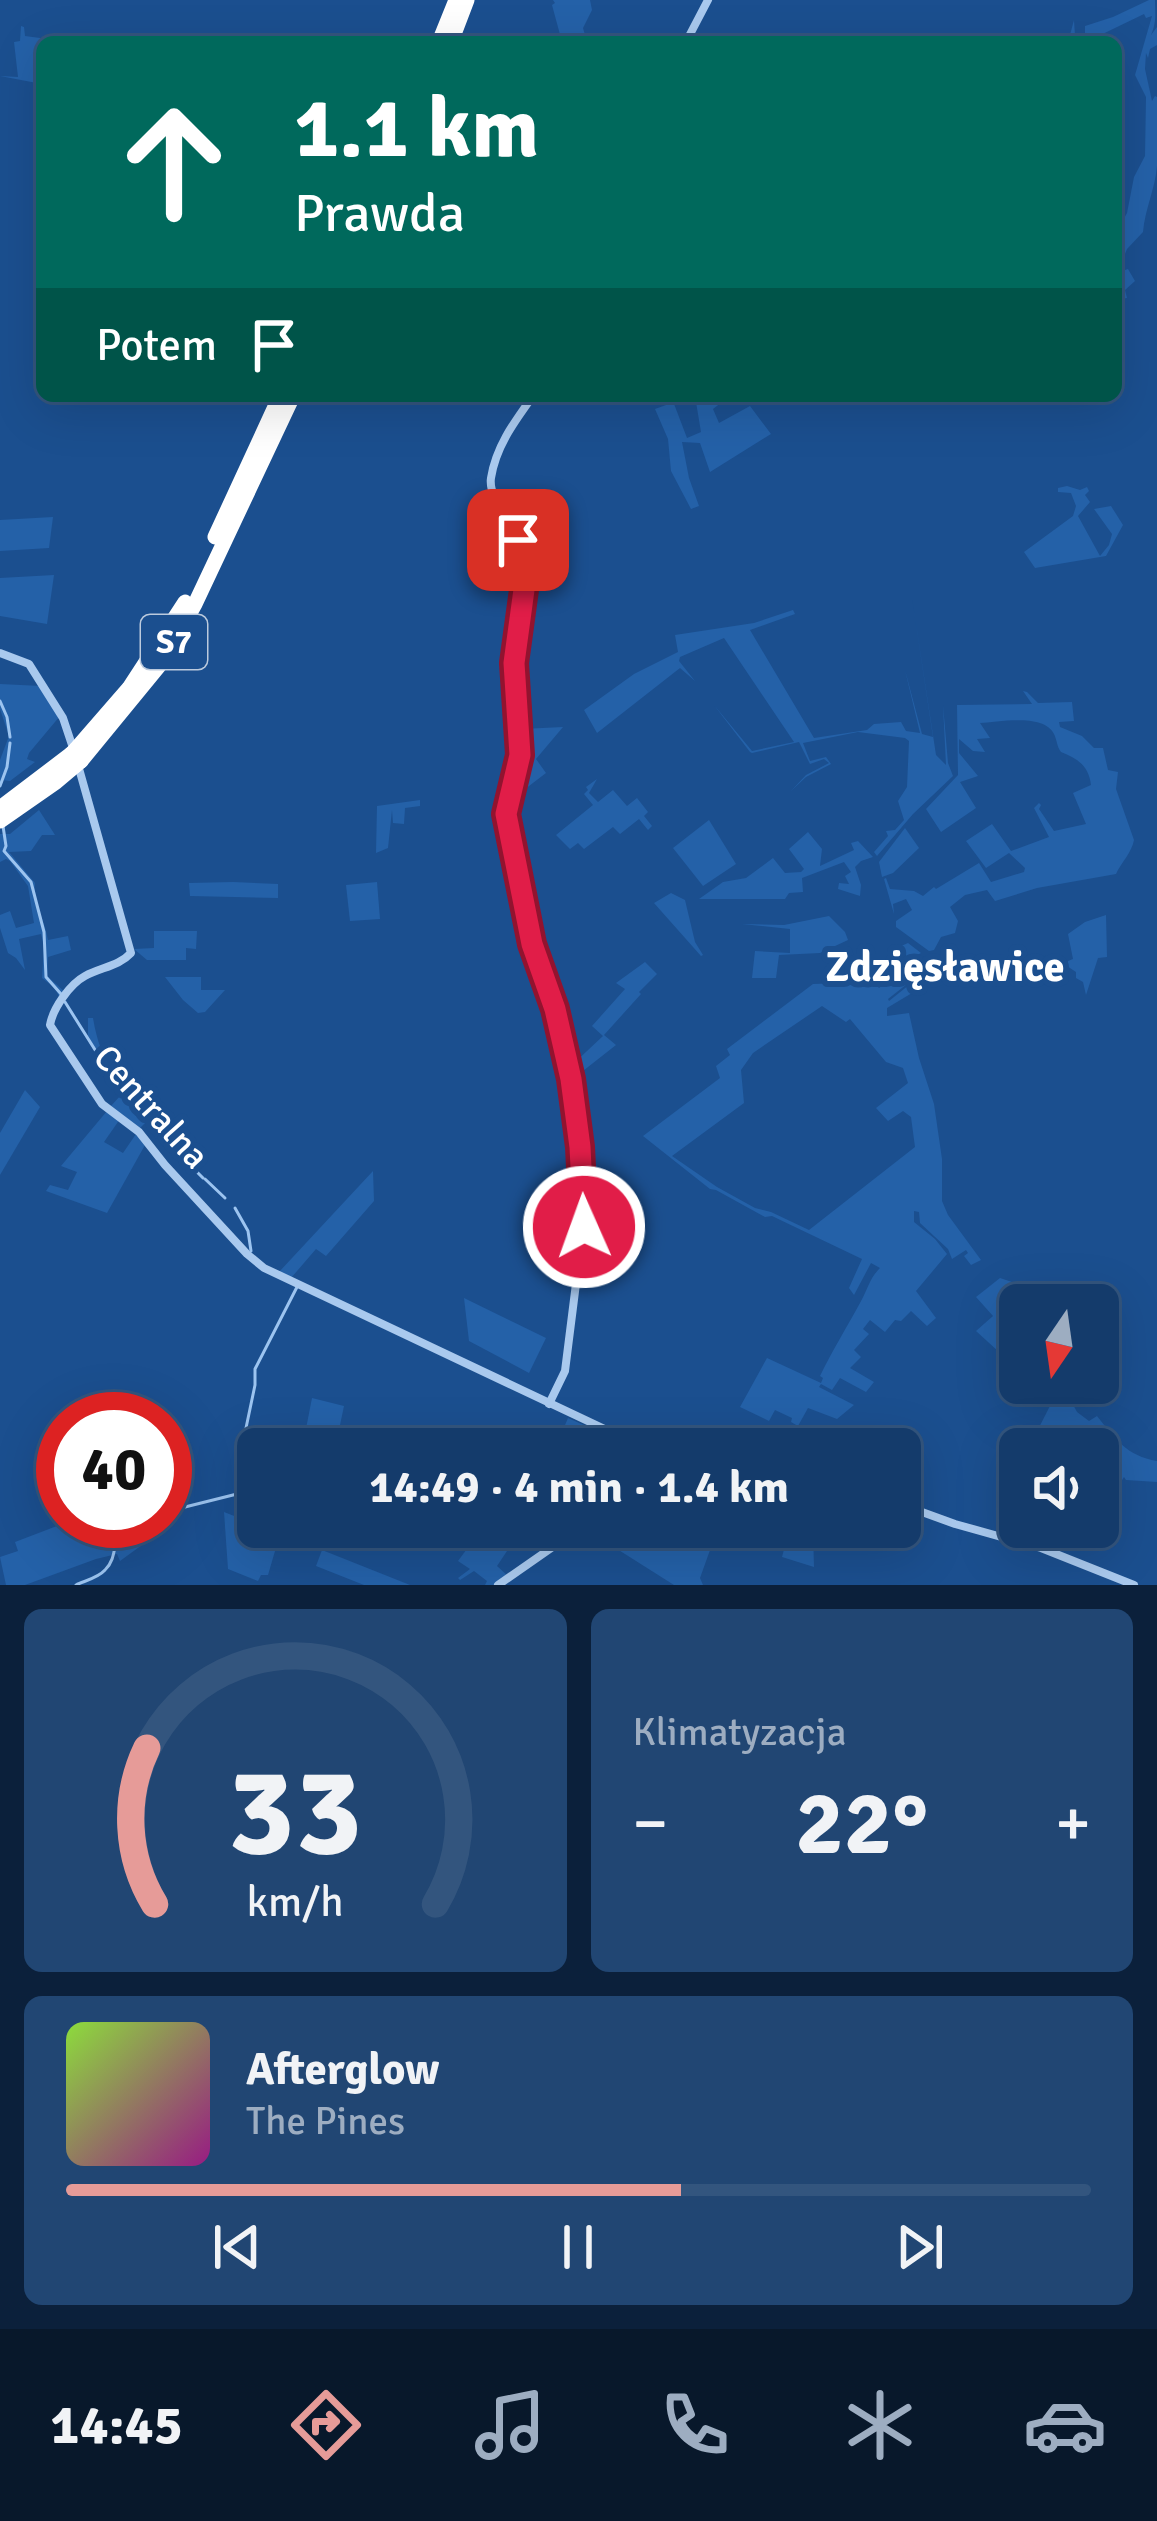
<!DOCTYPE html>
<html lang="pl">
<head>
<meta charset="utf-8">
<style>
  :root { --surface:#143b6b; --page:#214673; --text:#f1f3f6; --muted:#9dadc1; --line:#33557e; --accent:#e69b98 }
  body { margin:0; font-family:Signika,sans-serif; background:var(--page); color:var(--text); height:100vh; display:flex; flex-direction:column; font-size:45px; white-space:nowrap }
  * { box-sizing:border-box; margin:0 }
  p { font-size:39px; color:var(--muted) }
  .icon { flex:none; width:66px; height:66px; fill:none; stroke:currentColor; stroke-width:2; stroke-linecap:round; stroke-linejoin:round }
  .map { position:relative; height:1585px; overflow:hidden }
  .details { display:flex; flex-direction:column; gap:24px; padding:24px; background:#0b203b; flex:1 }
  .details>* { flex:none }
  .top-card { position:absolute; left:36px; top:36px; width:1086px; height:366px; border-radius:18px; box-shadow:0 12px 48px #0002,0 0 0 3px var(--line); background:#00695c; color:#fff; overflow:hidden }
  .needle { width:78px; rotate:193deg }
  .controls { position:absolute; left:999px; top:1284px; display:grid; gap:24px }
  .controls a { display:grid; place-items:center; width:120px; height:120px; border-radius:18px; background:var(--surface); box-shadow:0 12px 48px #0002,0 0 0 3px var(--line); font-size:60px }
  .speed { position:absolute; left:36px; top:1392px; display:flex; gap:24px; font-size:60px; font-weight:700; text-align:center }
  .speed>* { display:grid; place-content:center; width:156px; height:156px; border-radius:50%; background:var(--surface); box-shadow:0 12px 48px #0002,0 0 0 3px var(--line); line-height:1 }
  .speed .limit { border:18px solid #d22; background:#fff; color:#111 }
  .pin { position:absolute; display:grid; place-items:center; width:102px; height:102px; color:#fff; margin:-51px; border-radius:24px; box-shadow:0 6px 18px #0006 }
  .me { position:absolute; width:132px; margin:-66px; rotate:358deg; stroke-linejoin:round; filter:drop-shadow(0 0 9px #0008) }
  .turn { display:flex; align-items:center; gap:42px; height:252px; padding:0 60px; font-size:54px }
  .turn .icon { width:156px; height:156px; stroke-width:2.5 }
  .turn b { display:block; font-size:84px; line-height:102px }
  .then { display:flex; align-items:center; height:114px; padding:0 60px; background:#0003; gap:24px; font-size:45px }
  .big { font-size:90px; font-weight:700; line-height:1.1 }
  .details .tile { flex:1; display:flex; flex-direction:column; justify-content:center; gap:18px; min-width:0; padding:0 42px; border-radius:18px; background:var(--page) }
  .details .dial { align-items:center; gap:0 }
  .dial svg { height:312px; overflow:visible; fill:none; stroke:var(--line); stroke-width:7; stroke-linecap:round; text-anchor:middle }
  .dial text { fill:var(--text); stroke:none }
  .song { display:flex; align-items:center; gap:36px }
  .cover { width:144px; height:144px; border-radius:18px; background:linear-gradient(135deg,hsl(90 70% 55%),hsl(310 70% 35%)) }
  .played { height:12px; border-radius:6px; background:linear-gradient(90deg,var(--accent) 60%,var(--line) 60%) }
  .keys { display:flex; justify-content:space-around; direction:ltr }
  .heat { display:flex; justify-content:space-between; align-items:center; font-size:66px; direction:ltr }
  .details .tiles { flex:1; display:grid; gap:24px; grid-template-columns:1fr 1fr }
  .tile:last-child { grid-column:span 2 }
  .trip { position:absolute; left:237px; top:1428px; width:684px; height:120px; border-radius:18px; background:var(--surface); box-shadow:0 12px 48px #0002,0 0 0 3px var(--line); font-weight:700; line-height:120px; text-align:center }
  .dock { display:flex; height:192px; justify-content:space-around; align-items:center; background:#08182b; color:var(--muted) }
  .dock .icon { width:84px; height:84px }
  .dock .selected { color:var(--accent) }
  .dock b { font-size:54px; color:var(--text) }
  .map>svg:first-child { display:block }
  .green { fill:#2461a8; fill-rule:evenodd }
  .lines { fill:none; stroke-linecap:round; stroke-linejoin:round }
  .stream { stroke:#9cc4f0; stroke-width:3 }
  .minor { stroke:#a9c9ee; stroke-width:8 }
  .highway { stroke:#fff; stroke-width:15 }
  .highway-bridge { stroke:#fff; stroke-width:15 }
  .route-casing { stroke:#92132f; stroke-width:30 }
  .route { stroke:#e11d48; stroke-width:21 }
  .labels { text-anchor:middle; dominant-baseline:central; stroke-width:12; stroke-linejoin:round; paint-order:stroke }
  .shield { fill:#1b4f8f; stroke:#bbcadd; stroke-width:3 }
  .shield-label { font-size:33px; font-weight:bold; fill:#fff }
  .street-label { font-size:36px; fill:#fff; stroke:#1b4f8f }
  .quarter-label { font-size:42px; font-weight:bold; fill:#fff; stroke:#1b4f8f }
</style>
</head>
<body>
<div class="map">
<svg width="1157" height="1585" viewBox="0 0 1157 1585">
  <rect width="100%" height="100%" fill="#1b4f8f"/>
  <g class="green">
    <path d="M553,0H590L592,10L583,28L587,42H562L552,5L555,3Z"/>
    <path d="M1149,0H1155C1155,13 1157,21 1151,35L1157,27V45L1150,49L1148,58L1146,53L1145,69L1152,101L1155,96L1157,97C1157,120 1157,144 1157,166C1155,190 1145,208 1143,232L1127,249L1120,266L1122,271L1128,269L1135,281L1125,290L1127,298L1116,300V233L1127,213L1134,177L1145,156L1146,97L1135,75L1152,16L1146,18L1144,14L1086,42H1054L1070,35L1074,20L1075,36L1085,33V26L1113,17Z"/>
    <path d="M21,26L24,27L25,36L63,41L42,42V84L0,76L18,77L14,42L20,41Z"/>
    <path d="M666,396H671L687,438L701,432L696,402H703L709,396H721L722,402L713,409L719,423L750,406L771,434L710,472L700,443L682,442L689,478L699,506L691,509L671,471L668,439L655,409L666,405Z"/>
    <path d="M1067,486L1080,490L1087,487L1089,491L1085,495L1090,502L1078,516L1100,556L1109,545L1112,534L1094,509L1111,506L1123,525L1106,556L1035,568L1024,552L1073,516L1076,506L1071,493L1058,492V488Z"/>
    <path d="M53,517L49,548L0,551V520Z"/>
    <path d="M54,575L47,624L0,616V578Z"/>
    <path d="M912,598L936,755L946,765L943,705L948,763L953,776L913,814L877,856L874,852L888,836L886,831L895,830L904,820L898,801L907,787L909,741L905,738L858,732L803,743L810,761L826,757L831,764L806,777L791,791L806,775L829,763L824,759L810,764L799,742L752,753L750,752L714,705L752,751L794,742L724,638L680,657L679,661L695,681L680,668L597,733L584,710L634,674L678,652L675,635L754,623L793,610L795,614L750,630L814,738L867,730L874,724L901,722L906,731L920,733L905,670L922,734L933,737Z"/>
    <path d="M0,684L41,686L60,716L29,753L27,759L35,762L10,781L2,780L0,782V760L9,736L0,709Z"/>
    <path d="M1023,691L1027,692L1038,703L1072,702L1074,721L1059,722L1060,727L1082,736L1094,748H1103L1108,770L1118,772L1116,789L1134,840C1132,852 1121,863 1116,874L1037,888L995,901L987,890L965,895L950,907L958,921L955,933L941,937L934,950L929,951L896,927V921L912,910L906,899L893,904L894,914L884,879L886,878L890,889L914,891L923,896L934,887L936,889L979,863L991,882L1024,872L1025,868L1009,853L986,868L966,841L992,824L1011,851L1049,837L1034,808L1039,803L1041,805L1039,809L1054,831L1086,824L1073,793L1091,785C1089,766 1077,758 1061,752C1057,747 1057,740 1054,734C1044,713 998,722 980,723L990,738L977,739L985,752L973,751L959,739V753L978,776L960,782L976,808L941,832L926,809L958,775L957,705L1032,704Z"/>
    <path d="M563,727L536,759L546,773L512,799L522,729Z"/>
    <path d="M597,779L589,793L598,802L613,790L627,806L637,798L648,812L644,816L652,826L648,830L639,819L620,834L613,827L584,849L578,843L570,849L556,835L593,805L584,794L588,790L586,787Z"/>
    <path d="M420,800V806L405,808L404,824L393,823L392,810L388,848L376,853L377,806Z"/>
    <path d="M39,810L55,835H42L31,851L9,852L35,883C33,901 45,921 48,940L68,936L71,950L48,957L47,976L66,993L60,999L55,988L42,978L44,945L41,934L19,939L25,970L16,958L8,953L0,928V915L10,911L16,928L34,923L28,886L10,861L6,859L0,862V834H10Z"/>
    <path d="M709,820L736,864L703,886L673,848Z"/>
    <path d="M905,828L919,848L893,873L882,877L879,862Z"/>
    <path d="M808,832L822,849L820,866L854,850L851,843L858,841L873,857L861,861L855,867L861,885L860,896L838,889L839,883L849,884L845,876L851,872L844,862L802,878L803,892L789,893L785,899H699L723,882L746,878L773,858L785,873L801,872L804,869L789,849Z"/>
    <path d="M233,882L278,884V898L190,896L189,883Z"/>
    <path d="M377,882L380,919L350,921L346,885Z"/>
    <path d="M671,893L685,900L695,942L703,955L701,956L654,903Z"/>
    <path d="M1106,915L1107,957L1098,958L1086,995L1083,982L1076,978V972L1067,966L1068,961L1073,959L1068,934L1085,922Z"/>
    <path d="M829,916L845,932L848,940L820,953L779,955L776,978H752L755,951L790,953V929L742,924L784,925Z"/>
    <path d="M154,931H197L196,949L186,948V960H147L134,949L154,948Z"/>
    <path d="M908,943L921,953L915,956L912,964L928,979L917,990L887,1008V1016L909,1013L919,1058L934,1104L942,1159V1201L948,1215L981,1260L971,1265L964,1256L968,1253L966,1250L952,1259L948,1249L920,1223L919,1212L914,1211V1222L935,1239L947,1254L916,1291L936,1318L927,1326L911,1311L901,1321L895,1320L885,1332L870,1320L863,1329L869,1334L854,1350L861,1357L850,1368L874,1382L866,1392L840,1378L832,1390L821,1384L819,1387L854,1405L837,1419L808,1408L798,1426L791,1422L792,1418L775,1410L769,1421L740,1407L767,1358L821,1383L823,1378L820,1376C832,1351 847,1327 860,1303C868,1289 869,1279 880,1268L871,1263L854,1295L849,1288L862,1259L772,1216L765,1217L716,1190L710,1189L643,1136L720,1078L716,1066L730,1055L727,1049L813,984L843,983L868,975L879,988L898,973L907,984L888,999L889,1001L909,985L893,964L899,947ZM822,1006L846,1022L850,1019L886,1062L903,1068L908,1083L876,1108L888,1121L903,1111L911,1117L915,1147L809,1230L771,1212L755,1208L717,1187L672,1156L744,1103L741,1070L753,1053Z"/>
    <path d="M645,962L657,974L639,992L641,994L604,1035L616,1045L574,1078L571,1066L603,1036L592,1026L625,989L616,983Z"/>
    <path d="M165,977H201V990H225L205,1012L198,1013L183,1000Z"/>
    <path d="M88,1018H93C101,1066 119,1082 151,1117L139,1129L110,1107L121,1095L88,1036Z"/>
    <path d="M25,1090L40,1107L0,1175V1133Z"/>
    <path d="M107,1111L120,1119L104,1142L123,1153L136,1134L145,1145L107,1213L46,1191L50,1185L68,1190L77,1172L61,1166Z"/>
    <path d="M373,1171L374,1201L326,1256L316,1249L291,1278L279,1272Z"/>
    <path d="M1000,1278L1015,1283L1024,1305H1020V1351L1006,1349L1014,1360L1011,1363L976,1331L993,1316L976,1297Z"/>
    <path d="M464,1298L546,1338L529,1373L469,1341Z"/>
    <path d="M1065,1383L1063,1386L1077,1412L1089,1421L1097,1416C1115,1439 1127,1456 1157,1461V1482L1126,1480L1124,1477L1113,1494L1104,1478L1098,1487V1449H1028L1052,1402L1046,1384Z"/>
    <path d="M312,1398L344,1406L335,1449H302Z"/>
    <path d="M568,1418L633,1447L637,1449H555Z"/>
    <path d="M172,1506L165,1525L154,1530L153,1537L120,1561L117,1554L96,1559L25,1585H6L0,1557L18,1551L15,1542L70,1521H165V1508Z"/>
    <path d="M224,1512L280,1534L268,1575H261L258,1581L228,1569Z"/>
    <path d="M594,1527H756L755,1533L742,1530L738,1545L714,1539L700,1578L703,1585H674L587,1530Z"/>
    <path d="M790,1527H852L847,1542L813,1531L814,1567L782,1557Z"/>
    <path d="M478,1534L507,1551L497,1566L508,1576L495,1585H485L487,1581L474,1571L460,1580L458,1578L470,1569L458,1561Z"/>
    <path d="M322,1550L410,1585H364L316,1566Z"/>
  </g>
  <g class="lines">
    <g class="stream">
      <path d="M0,701L7,717L10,737"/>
      <path d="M0,786L7,767L10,743"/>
      <path d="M3,826L6,846L4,851L31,882L44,932L46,977L61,994"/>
      <path d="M65,1002L114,1080L147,1119"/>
      <path d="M151,1123L186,1161"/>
      <path d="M188,1163L203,1178"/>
      <path d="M205,1179L225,1198"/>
      <path d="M235,1208L248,1231L251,1251"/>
      <path d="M258,1456L246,1428L255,1385V1369L297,1287"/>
      <path d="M165,1512L241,1493L258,1483"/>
      <path d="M76,1585C84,1581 98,1578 105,1570C119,1557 111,1536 126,1521"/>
    </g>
    <g class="minor">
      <path d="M686,42L708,0"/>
      <path d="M533,396C515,421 496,446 491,478C487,502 525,540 526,572C528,603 514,633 514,664C513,695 522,726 519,757C517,779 505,798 507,820L532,944L558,1019L575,1102L580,1147L582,1236L565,1371L549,1404"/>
      <path d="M0,653L29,664L63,718L74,751"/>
      <path d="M78,765L131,953C119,966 102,967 85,976C70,984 53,1008 50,1025L102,1104L139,1132L165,1165L247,1254L264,1268L647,1449"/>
      <path d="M900,1504L955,1524L1041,1548L1134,1585"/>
      <path d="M498,1585L567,1537L589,1527"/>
    </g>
    <g class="highway">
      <path d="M439,42L456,0"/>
      <path d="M451,42L467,0"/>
      <path d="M215,537L280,396"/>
      <path d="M76,749L129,688L185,602"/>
      <path d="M81,761L163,661L195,604L293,396"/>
      <path d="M0,808L71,754"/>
      <path d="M0,821L56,782L75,766"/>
    </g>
    <g class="highway-bridge">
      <path d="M71,754L76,749"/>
      <path d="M75,766L81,761"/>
    </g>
  </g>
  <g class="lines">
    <g class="route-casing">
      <path id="route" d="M518,540L526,575L514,663L520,755L506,814L532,944L555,1009L571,1079L580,1147L584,1227"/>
    </g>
    <use href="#route" class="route"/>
  </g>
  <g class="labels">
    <rect class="shield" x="141" y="615" width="66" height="54" rx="9"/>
    <g class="shield-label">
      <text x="174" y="642">S7</text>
    </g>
    <g class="street-label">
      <text transform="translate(151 1107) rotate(48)">Centralna</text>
    </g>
    <g class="quarter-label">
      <text x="945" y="967">Zdzięsławice</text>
    </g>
  </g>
</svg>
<div class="controls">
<a><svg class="needle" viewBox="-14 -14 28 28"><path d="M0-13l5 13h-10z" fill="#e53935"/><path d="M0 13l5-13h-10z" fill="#9dadc1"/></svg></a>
<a><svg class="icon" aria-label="sound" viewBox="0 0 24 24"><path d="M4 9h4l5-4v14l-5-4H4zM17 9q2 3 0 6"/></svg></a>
</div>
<div class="speed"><div class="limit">40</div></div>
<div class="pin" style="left:518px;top:540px;background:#d93025"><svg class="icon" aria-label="arrive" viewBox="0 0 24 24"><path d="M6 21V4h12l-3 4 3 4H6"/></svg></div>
<svg class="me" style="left:584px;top:1227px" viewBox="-20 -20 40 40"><circle r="17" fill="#e11d48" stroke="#fff" stroke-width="3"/><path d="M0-11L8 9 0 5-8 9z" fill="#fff"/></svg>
<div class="trip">14:49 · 4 min · 1.4 km</div>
<div class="top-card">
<div class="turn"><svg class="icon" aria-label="ahead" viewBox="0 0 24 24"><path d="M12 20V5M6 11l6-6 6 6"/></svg><div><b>1.1 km</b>Prawda</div></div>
<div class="then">Potem<svg class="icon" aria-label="arrive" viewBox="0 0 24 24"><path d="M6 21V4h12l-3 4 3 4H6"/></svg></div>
</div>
</div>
<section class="details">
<div class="tiles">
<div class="tile dial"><svg viewBox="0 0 100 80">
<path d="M14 69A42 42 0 1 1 86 69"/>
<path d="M14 69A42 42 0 0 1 12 29" stroke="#e69b98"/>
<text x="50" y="56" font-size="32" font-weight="700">33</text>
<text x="50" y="72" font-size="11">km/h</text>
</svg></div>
<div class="tile"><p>Klimatyzacja</p>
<div class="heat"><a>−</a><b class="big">22°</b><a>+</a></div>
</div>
<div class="tile">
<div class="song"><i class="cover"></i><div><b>Afterglow</b><p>The Pines</p></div></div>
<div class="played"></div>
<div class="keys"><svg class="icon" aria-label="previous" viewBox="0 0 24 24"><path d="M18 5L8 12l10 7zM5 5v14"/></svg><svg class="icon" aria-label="pause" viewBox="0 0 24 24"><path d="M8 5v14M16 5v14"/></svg><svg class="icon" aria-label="next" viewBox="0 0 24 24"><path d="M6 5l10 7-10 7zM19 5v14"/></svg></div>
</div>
</div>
</section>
<nav class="dock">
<b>14:45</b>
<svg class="icon selected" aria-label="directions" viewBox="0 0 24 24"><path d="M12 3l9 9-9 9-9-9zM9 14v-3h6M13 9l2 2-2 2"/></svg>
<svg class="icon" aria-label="music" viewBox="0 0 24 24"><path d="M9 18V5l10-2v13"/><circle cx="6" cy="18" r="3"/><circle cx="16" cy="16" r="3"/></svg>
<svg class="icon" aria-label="phone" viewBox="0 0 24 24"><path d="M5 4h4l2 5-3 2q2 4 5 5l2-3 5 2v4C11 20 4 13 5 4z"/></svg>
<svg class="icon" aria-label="climate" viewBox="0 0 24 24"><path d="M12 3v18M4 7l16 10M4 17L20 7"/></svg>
<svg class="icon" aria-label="car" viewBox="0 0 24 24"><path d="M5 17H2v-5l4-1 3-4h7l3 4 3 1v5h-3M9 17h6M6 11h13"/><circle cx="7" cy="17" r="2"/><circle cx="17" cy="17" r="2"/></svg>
</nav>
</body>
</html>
